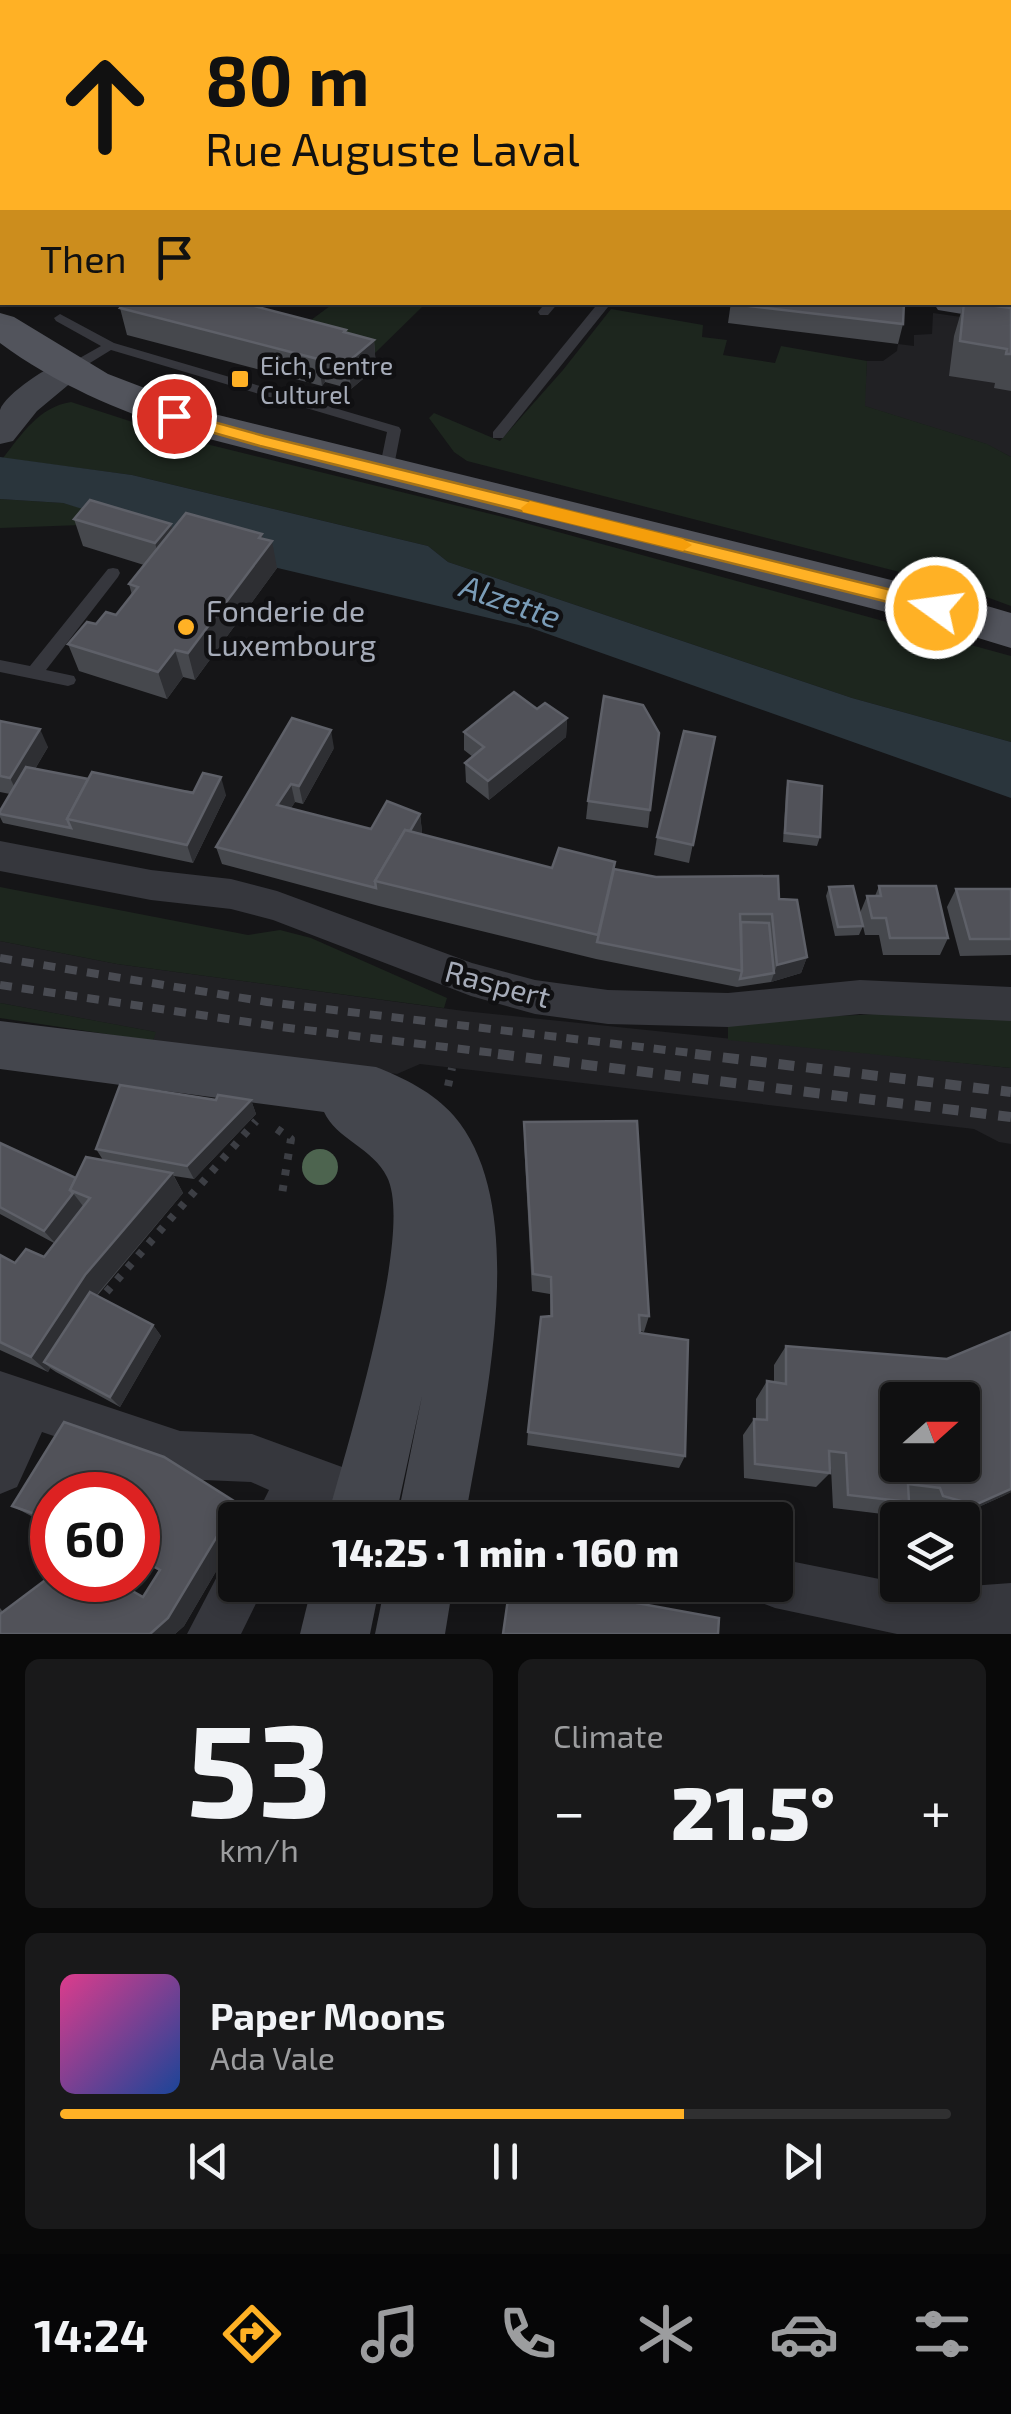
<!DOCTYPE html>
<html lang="en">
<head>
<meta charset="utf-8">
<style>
  :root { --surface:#101011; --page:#19191a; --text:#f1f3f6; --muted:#9c9d9f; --line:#303031; --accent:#ffb125 }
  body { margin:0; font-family:"Exo 2",sans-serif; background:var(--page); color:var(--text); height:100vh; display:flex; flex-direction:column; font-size:38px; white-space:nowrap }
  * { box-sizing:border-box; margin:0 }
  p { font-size:32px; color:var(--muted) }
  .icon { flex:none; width:55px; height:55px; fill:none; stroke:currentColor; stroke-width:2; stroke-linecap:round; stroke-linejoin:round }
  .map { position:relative; height:1634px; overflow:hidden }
  .panel { display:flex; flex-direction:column; gap:25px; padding:25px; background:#090909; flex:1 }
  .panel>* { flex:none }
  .hud { position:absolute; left:0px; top:0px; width:1012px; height:305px; box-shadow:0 5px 15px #0003,0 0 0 2px var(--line); background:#ffb125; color:#111; overflow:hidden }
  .needle { width:65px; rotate:69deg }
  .controls { position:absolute; left:880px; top:1382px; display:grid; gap:20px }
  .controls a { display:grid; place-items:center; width:100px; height:100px; border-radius:10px; background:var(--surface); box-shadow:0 5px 15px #0003,0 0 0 2px var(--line); font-size:50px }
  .speed { position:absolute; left:30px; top:1472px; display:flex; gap:20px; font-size:50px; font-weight:700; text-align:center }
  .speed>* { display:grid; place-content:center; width:130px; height:130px; border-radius:50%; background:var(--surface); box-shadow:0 5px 15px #0003,0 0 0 2px var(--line); line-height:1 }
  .speed .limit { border:15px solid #d22; background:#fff; color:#111 }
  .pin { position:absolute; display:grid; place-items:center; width:85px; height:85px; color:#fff; margin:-42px; border:5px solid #fff; border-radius:50%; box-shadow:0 2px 10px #0007 }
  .me { position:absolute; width:110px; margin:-55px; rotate:284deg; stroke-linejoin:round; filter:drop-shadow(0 0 8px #0008) }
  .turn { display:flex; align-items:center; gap:35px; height:210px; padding:0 40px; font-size:45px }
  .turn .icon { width:130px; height:130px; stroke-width:2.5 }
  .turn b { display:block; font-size:70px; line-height:85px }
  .then { display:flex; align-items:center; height:95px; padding:0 40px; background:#0003; gap:20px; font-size:38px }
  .big { font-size:75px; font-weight:800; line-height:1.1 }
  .panel .card { flex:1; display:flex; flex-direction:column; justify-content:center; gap:15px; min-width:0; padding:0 35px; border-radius:15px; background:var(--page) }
  .panel .dial { align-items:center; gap:0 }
  .dial b { font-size:130px; line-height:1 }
  .song { display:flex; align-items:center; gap:30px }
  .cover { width:120px; height:120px; border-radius:15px; background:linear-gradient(135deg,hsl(330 70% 55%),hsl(220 70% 35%)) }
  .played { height:10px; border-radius:5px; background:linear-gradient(90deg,var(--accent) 70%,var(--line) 70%) }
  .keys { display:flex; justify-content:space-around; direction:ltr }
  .heat { display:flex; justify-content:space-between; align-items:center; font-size:55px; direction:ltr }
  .panel .tiles { flex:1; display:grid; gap:25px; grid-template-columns:1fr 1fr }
  .card:last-child { grid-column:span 2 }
  .trip { position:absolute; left:218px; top:1502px; width:575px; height:100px; border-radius:10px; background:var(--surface); box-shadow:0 5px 15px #0003,0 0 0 2px var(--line); font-weight:800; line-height:100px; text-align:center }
  .tab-bar { display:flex; height:160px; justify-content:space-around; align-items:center; background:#060607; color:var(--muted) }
  .tab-bar .icon { width:70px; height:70px }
  .tab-bar .current { color:var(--accent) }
  .tab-bar b { font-size:45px; color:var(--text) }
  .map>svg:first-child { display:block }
  .built { fill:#212124 }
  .green { fill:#1d261e }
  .water { fill:#2a353c }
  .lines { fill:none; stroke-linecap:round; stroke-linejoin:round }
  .path-far1 { stroke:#3c3e44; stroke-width:4; stroke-dasharray:2.5 5; stroke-linecap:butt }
  .path { stroke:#3c3e44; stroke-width:8; stroke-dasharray:6 10; stroke-linecap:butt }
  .service { fill:#36373d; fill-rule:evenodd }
  .minor { fill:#36373d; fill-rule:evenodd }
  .secondary { fill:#44464d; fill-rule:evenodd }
  .primary { fill:#52545c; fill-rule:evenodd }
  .rail-far1 { stroke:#494b52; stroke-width:8; stroke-dasharray:12 10; stroke-linecap:butt }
  .rail { stroke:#494b52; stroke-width:10; stroke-dasharray:16 12; stroke-linecap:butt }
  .tree { fill:#4d644f }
  .wall { fill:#46484d }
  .shaded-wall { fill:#2e2f33 }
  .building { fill:#515259; stroke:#5e6068; stroke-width:2.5; fill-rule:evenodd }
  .route { fill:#ffb125; stroke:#a67318; stroke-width:2.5 }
  .slow { fill:#f59e0b }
  .poi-dot { fill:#ffb125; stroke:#101012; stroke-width:4 }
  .labels { text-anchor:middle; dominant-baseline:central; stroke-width:9; stroke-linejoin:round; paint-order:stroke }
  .far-poi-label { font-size:25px; fill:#a6acb9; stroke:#101012; text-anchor:start }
  .poi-label { font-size:30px; fill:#a6acb9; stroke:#101012; text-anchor:start }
  .street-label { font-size:30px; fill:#a6acb9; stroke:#101012 }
  .water-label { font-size:32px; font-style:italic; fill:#7a9cb7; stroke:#101012 }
</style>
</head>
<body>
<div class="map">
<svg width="1011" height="1634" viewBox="0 0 1011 1634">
  <rect width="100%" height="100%" fill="#151517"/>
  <g class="built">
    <path d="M933,313L1011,324V457L986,444L864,406L867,361H883L897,351L898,344L914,346V335L932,334Z"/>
    <path d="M0,941L117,964L464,1011L1011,1068V1144L999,1142L974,1129L420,1064L397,1074L153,1041L155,1032L0,1003Z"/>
  </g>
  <g class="green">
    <path d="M393,0H1011V172L1010,2Z"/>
    <path d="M409,302L423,306L375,353L299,329L334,303Z"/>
    <path d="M611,309L703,325L702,337L727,340L723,355L775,363L781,346L867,361L865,406L987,444L1011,457V606L962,588L467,461L454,452L429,418L434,413L500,441L563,370Z"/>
    <path d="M71,402L182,438L503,517L1011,656V742L852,698L448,562L428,546L132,475L3,458C22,434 39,407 71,402Z"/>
    <path d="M0,499L63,503L102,513L81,525L0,528Z"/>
    <path d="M0,887L248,935L280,930L311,938L447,998L444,1008L117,964L0,941Z"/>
    <path d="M0,1003L156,1032L153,1041L0,1018Z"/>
    <path d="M880,1014L1011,1017V1068L728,1040V1021Z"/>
  </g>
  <path class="water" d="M0,457L132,475L428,546L448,562L852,698L1011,742V798L531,628L265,565L63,503L0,499Z"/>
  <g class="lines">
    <g class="path-far1">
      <path d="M594,0L612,2"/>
      <path d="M865,0L880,2"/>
      <path d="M36,2L41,0"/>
    </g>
    <g class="path">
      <path d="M448,1086L452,1068"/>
      <path d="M277,1129L291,1139L281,1200"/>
      <path d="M96,1304L256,1121"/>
    </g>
    <g class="service">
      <path d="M546,302H559L548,315H540L538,312Z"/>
      <path d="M599,302H612L503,438H493V432Z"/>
      <path d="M60,314L114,343L399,427L401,430L393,471L386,475L379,471L387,432L111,350L72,374H62V368L101,346L56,321L54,318Z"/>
      <path d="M113,568L118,569L120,573L118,577L46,670L74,676L76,680L74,684L68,686L0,672V660L30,666L108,569Z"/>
    </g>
    <g class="minor">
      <rect x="0" y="56" width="2" height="12"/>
      <rect x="1010" y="223" width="1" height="14"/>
      <path d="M0,841L151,870L231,879L277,891L472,963L535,980L608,990L728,993L860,980L1011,987V1021L860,1014L728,1027L608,1024L535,1014L471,996L273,920L231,909L151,900L0,871Z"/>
      <path d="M0,1371L180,1431L252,1434L383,1482L390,1499L383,1516C360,1526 337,1515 314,1508L307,1520H254L269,1490L251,1482L180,1479L42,1432L17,1487L0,1494Z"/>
      <path d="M775,1558L929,1589L1011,1583V1634H897L775,1608L757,1601L750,1585H775Z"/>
      <path d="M235,1562V1585H265L241,1634H187L222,1567Z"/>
    </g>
    <g class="secondary">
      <path d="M67,360L79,364L85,371L37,411L13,441L0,444C0,435 0,420 0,410C5,394 51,364 67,360Z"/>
      <path d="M0,1021L376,1067C404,1078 433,1092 454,1116C533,1208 483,1411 465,1520H397L422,1396L395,1520H327C345,1452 415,1232 387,1177C373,1148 336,1139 324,1112L0,1069Z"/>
      <path d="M312,1585H380L370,1634H300Z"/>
      <path d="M385,1585H453L445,1634H375Z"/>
    </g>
    <g class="primary">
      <path d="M1011,298V322L938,310L933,302H1010Z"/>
      <path d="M0,313L14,317L108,374L210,413L936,591L1011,613V648L929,623L182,432C118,410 55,384 0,343Z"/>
    </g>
    <g class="rail-far1">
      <path d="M0,958L267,1002L716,1056"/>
      <path d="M0,985L281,1027L519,1056"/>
    </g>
    <g class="rail">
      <path d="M498,1054L1011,1117"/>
      <path d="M695,1054L1011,1092"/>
    </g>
  </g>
  <circle class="tree" cx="320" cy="1167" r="18"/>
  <g class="wall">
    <rect x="260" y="0" width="96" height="2"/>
    <path d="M0,14L2,15V49H0Z"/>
    <path d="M2,119V148H0V124Z"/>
    <path d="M731,302L903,324L898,344L728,323Z"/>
    <path d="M964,302L1011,308V391L994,388L995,383L949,376L954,336Z"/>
    <path d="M120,308L347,333L374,340L376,368L351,389L325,382L322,386L127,335Z"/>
    <path d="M74,519L171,524L172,530L263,539L277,568L195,680L183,677L167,699L79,671L68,644L96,624L116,615L132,595L129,584L144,565L83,546Z"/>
    <path d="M537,709L567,718L566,737L489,800L466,782L465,763L473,757L464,750V732Z"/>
    <path d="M0,721L48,747L35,769L88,779L226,795L193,863L3,823L0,817V811L10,794L0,792Z"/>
    <path d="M659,733L648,828L586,819L588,801Z"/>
    <path d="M715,737L689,863L654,855L657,837Z"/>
    <path d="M334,748L303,804L295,802L291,808L371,829L420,814L422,832L421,834L552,868L614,869L779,899L807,957L801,973L771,982L737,987L596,959L379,906L222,864L216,847Z"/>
    <path d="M788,781L820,837L817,846L783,842L786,790Z"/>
    <path d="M879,886L948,938L940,955H883L879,935H865L860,913L867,896H875Z"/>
    <path d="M829,887L863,926L859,935L835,936L826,896Z"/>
    <path d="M956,889H1011V955L960,956L947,907Z"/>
    <path d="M216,1100H251L256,1114L194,1179L174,1176L183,1193L97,1296L153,1325L161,1336L120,1407L56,1372L50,1368L48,1372L0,1350V1255L15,1263L44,1257L54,1243L0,1214V1143L76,1178L103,1160L96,1149Z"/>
    <path d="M524,1122L649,1316L644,1332L640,1331L685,1456L679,1468L527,1445L528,1432L550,1316V1294L532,1291L524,1142Z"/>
    <path d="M1011,1332V1492L1003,1496L954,1518L924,1509L921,1501L909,1500V1502L891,1515L833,1508L831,1468H830V1473L816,1487L744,1478L743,1435L754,1419H756V1399L767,1381L774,1382V1365L786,1346L947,1359Z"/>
    <path d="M64,1422L164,1457L237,1503L249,1516L246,1520H235V1539L184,1626L175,1634H0V1608L3,1612L52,1575V1580H115L143,1597L160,1571L138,1560V1495H52V1525L35,1518L12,1506Z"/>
  </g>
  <g class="shaded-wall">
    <rect x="290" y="0" width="32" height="2"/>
    <rect x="331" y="0" width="25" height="2"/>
    <rect x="0" y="229" width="2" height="30"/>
    <path d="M374,340L376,368L351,389L348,362Z"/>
    <path d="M321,355L325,382L322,386L318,359Z"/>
    <path d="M171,524L178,552L163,571L155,543Z"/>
    <path d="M262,534L265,549L272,541L277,568L195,680L188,653Z"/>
    <path d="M175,650L183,677L167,699L158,672Z"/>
    <path d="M567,718L566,737L489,800L488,781Z"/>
    <path d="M40,729L48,747L19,796L10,778Z"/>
    <path d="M331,730L334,748L303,804L299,786Z"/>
    <path d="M221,777L226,795L193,863L187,845Z"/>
    <path d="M291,784L295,802L281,823L277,805Z"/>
    <path d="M420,814L422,832L391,885L380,882Z"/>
    <path d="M807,957L801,973L771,982L777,965Z"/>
    <path d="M251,1100L256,1114L194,1179L187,1166Z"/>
    <path d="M172,1173L183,1193L99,1292L51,1366L44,1362L50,1368L48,1372L31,1357L85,1275Z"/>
    <path d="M73,1193L83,1206L55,1243L44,1231Z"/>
    <path d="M153,1325L161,1336L120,1407L110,1397Z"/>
    <path d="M1011,1489V1492L1003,1496L954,1518L975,1505Z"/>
    <path d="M237,1503L249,1516L246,1520H235V1539L184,1626L175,1634H150Z"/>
  </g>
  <g class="building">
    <path d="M52,0H120L117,2H48Z"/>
    <path d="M0,14L2,15V33L0,32Z"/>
    <path d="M2,63V77H0V65Z"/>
    <rect x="0" y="162" width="2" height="67"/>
    <path d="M125,302H239L346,330L344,332L374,340L348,362L321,355L318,359L120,308Z"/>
    <path d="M731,302H904L903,324L731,304Z"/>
    <path d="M964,302L1011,308V354H1006L1007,349L960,341Z"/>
    <path d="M90,500L171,524L155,543L74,519Z"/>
    <path d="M186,513L262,534L259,538L272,541L188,653L175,650L158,672L68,644L87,622L96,624L106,612L116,615L138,587L129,584Z"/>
    <path d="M514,692L537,709L545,703L567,718L488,781L465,763L484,747L464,732Z"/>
    <path d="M604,696L643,705L659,733L650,810L588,801Z"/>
    <path d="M292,718L331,730L299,786L291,784L277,805L371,829L387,801L420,814L410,831L405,830L375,881L376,888L216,847Z"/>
    <path d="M0,721L40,729L10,778L0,776Z"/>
    <path d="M684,731L715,737L693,845L657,837Z"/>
    <path d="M26,767L88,779L67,819L71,828L0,814V811Z"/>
    <path d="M92,772L193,793L203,773L221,777L187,845L67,819Z"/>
    <path d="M788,781L822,786L820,837L785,833Z"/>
    <path d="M405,830L552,868L559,848L615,862L598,935L375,881Z"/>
    <path d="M614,869L656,877L778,876L779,899L797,900L807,957L777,965L772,914H740L742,971L597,942Z"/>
    <path d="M853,886L863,926L838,927L829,887Z"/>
    <path d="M879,886H936L948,938H890L886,918H872L867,896H881Z"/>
    <path d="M956,889H1011V939H970Z"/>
    <path d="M741,922L769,923L774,973L740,979L742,971Z"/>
    <path d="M120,1085L216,1100L218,1095L251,1100L187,1166L96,1149Z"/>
    <path d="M637,1121L649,1316L639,1315L640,1333L688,1340L685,1456L528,1432L541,1317L552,1316L551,1277L533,1274L524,1122Z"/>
    <path d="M0,1143L76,1178L70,1190L73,1193L44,1231L0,1207Z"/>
    <path d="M86,1157L172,1173L85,1275L31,1357L0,1342V1255L15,1263L26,1249L44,1257L90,1198L70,1190Z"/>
    <path d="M90,1292L153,1325L110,1397L44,1362Z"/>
    <path d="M1011,1332V1489L975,1505L943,1496L940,1488L908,1484L909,1502L848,1495L846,1453L829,1451L830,1473L755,1464L754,1419L767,1420V1381L786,1384V1346L947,1359ZM898,1400H962V1465H898Z"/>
    <path d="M64,1422L164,1457L237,1503L168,1618L150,1634H0V1614L52,1575V1580H113L143,1597L160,1570L138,1558V1495H52V1520L12,1506Z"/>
    <path d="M510,1585H538L719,1618L718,1634H503Z"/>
  </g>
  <path class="route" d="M174,411L264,436L936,601L946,608L936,614L260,446L168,420L166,416Z"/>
  <path class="slow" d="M530,501L683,539L692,545L683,551L523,512L521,508Z"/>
  <g class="poi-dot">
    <rect x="230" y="369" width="20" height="20" rx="5"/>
    <circle cx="186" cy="627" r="10"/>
  </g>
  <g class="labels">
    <g class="far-poi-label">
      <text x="260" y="365">Eich, Centre<tspan x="260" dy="29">Culturel</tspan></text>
    </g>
    <g class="poi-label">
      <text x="206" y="610">Fonderie de<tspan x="206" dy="34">Luxembourg</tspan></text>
    </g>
    <g class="street-label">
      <text transform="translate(498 983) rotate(15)">Raspert</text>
    </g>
    <g class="water-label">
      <text transform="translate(511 600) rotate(19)">Alzette</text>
    </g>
  </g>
</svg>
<div class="controls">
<a><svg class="needle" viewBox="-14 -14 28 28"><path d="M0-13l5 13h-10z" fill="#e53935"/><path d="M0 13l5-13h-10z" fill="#9c9d9f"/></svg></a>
<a><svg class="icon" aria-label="layers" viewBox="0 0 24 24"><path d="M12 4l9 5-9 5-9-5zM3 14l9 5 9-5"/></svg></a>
</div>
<div class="speed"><div class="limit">60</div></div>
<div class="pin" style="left:174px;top:416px;background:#d93025"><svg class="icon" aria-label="arrive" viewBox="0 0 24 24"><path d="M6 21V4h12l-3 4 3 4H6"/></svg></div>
<svg class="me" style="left:936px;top:608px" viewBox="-20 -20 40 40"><circle r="17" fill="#ffb125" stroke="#fff" stroke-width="3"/><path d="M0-11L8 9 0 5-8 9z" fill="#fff"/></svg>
<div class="trip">14:25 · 1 min · 160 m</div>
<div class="hud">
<div class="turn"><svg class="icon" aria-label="ahead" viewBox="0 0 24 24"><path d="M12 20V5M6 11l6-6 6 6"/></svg><div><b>80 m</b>Rue Auguste Laval</div></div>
<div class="then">Then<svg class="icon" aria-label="arrive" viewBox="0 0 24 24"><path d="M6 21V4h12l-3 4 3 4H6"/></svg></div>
</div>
</div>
<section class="panel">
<div class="tiles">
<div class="card dial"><b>53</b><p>km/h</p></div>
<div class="card"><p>Climate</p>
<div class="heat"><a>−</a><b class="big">21.5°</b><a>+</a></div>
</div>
<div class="card">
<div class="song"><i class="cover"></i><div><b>Paper Moons</b><p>Ada Vale</p></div></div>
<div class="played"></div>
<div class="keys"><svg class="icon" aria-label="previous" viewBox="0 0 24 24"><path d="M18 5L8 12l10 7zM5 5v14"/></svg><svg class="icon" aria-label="pause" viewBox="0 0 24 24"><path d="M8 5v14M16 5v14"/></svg><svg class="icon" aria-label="next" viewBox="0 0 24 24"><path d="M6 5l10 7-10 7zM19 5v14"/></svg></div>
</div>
</div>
</section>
<nav class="tab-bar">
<b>14:24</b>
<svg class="icon current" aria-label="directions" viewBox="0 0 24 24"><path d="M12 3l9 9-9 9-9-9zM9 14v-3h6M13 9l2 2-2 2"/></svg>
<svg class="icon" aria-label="music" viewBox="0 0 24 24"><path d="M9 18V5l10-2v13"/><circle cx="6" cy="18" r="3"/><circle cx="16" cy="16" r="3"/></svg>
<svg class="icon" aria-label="phone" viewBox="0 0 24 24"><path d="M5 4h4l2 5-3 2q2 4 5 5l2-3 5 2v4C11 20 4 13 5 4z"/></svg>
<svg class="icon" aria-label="climate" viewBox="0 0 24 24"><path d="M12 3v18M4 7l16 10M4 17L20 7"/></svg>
<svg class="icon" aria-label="car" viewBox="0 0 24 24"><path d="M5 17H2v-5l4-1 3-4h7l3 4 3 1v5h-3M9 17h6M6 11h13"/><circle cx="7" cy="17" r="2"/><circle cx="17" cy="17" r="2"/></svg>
<svg class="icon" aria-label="filters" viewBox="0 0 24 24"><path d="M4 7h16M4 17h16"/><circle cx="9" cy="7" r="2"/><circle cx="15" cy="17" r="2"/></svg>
</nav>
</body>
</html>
